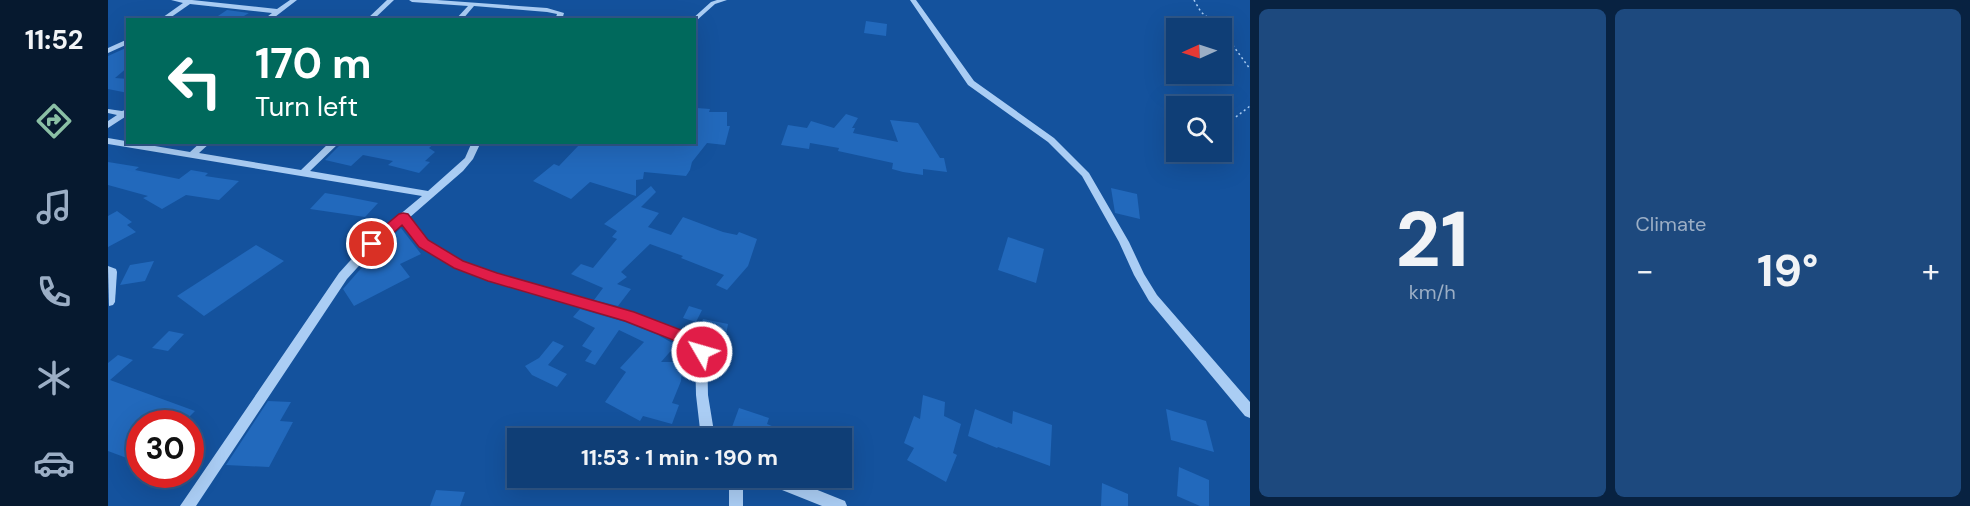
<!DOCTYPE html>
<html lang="en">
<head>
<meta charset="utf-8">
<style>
  :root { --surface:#0f3e76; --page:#1d497e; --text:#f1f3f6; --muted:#9baec5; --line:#2f5788; --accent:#8abfa5 }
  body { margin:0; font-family:"DM Sans",sans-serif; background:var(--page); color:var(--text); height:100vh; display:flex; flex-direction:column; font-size:22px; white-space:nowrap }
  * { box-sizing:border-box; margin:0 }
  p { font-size:20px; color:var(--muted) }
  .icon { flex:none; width:33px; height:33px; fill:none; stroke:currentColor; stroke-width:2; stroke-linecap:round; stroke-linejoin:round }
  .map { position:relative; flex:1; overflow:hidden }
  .sheet { display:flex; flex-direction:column; gap:9px; padding:9px; background:#082241; width:720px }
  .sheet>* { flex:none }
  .top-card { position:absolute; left:18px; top:18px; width:570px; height:126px; border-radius:0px; box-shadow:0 6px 24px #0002,0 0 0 2px var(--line); background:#00695c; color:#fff; overflow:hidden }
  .needle { width:39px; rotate:267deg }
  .buttons { position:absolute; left:1058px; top:18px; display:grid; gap:12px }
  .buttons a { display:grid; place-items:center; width:66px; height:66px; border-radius:0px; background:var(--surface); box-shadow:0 6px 24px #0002,0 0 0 2px var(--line); font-size:30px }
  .speed { position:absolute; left:18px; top:410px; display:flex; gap:12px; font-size:30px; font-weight:700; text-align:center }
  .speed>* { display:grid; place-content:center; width:78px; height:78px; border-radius:50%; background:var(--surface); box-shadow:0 6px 24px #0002,0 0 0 2px var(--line); line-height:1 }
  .speed .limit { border:9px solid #d22; background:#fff; color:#111 }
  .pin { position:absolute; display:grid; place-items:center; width:51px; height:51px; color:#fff; margin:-26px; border:3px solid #fff; border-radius:50%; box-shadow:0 2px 6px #0007 }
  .me { position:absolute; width:66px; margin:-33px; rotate:308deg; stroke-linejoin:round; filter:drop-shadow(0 0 4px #0008) }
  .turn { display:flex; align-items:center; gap:21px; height:126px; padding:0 30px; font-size:27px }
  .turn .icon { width:78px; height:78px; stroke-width:2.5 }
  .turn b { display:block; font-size:42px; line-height:51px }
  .big { font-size:45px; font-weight:700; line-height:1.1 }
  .sheet .tile { flex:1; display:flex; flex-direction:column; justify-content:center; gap:9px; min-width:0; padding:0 21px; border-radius:9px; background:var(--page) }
  .sheet .dial { align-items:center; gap:0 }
  .dial b { font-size:78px; line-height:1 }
  .heat { display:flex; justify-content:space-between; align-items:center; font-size:33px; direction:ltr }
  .sheet .tiles { flex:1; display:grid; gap:9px; grid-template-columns:repeat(2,1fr) }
  .trip { position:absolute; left:399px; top:428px; width:345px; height:60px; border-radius:0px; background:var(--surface); box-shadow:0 6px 24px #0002,0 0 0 2px var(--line); font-weight:700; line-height:60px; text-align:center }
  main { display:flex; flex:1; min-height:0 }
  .tab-bar { display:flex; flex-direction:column; width:108px; justify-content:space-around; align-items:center; background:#06192f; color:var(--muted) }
  .tab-bar .icon { width:42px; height:42px }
  .tab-bar .active { color:var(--accent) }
  .tab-bar b { font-size:27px; color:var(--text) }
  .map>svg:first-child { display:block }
  .building { fill:#2269bc }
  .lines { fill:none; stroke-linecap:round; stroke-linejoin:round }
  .path { stroke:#aacdf4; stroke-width:1.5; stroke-dasharray:2 3; stroke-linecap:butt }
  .minor { fill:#aacdf4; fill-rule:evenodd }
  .route { fill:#e11d48; stroke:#92132f; stroke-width:1.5 }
</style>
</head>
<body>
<main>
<nav class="tab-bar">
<b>11:52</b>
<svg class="icon active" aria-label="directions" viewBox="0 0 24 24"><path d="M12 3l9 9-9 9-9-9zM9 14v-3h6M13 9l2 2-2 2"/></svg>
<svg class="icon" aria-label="music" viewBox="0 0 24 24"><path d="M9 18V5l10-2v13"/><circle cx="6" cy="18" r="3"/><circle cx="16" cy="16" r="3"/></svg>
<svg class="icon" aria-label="phone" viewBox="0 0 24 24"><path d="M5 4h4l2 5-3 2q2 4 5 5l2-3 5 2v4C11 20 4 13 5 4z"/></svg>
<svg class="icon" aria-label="climate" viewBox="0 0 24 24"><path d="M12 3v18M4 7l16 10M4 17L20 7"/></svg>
<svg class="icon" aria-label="car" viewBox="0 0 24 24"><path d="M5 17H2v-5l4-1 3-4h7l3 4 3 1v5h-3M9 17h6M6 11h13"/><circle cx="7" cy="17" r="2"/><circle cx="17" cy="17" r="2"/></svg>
</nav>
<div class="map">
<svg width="1142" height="506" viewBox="0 0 1142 506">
  <rect width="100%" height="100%" fill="#14529d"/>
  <g class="building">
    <path d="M119,10L141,13L129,20H104Z"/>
    <path d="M758,21L779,24L778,36L756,33Z"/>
    <path d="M20,47V67L7,78L20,79V93L0,89V56Z"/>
    <path d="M589,108L602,109L601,112H619V126H622L617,145L599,143L584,162L582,170L578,176L536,172L535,179L528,180V196L482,182L463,199L425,181L446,164L451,166L472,144L479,145L480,142H586Z"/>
    <path d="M738,114L750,118L744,128H747L745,133L790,142L782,120L810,123L832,158H836L839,172L815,169V175L795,172L784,169L785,163L730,151L731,148L702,143L701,149L673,145L680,125L699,128L703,121L726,128Z"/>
    <path d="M235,142H328L321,148L327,152L317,161L322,162L311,173L280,165L285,161L255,155L243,166L217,160Z"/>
    <path d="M0,162L31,167L27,170L71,179L83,170L100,173L97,176L131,181L111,200L78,195L54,209L35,198L40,196L0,185Z"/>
    <path d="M543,186L548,192L533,207L551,213L540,227L563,235L575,217L615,232L629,235L631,232L649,239L640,266L619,290L608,285L616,275L573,258L575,256L542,244L513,272L519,277L509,284L523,289L510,306L486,300L495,288L463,274L473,264L485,268L509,239L504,237L509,231L496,224Z"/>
    <path d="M1003,188L1029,194L1032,219L1007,213Z"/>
    <path d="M217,193L235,196L270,203L257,217L202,209Z"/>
    <path d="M9,211L24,222L19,225L28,232L0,247V216Z"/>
    <path d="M293,228L313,254L292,264L302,277L246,306L235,289L270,249Z"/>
    <path d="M900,237L936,249L928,283L890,270Z"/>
    <path d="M148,245L176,261L96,316L69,296Z"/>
    <path d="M46,261L37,281L12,285L22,265Z"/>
    <path d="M581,306L594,310L588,322L575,318Z"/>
    <path d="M472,309L517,322L550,335L568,345L553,362H575L573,381L564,403L571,405L564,424L535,416L532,421L497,402L518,372L512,368L536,342L511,330L487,365L477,361L484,351L474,346L487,328L465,317Z"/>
    <path d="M595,319L620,324L613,363L602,361L604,339L589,336Z"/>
    <path d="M61,331L76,334L60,351L44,348Z"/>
    <path d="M445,341L456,346L440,365L459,374L449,387L424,375L417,366L431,358Z"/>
    <path d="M10,355L25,360L2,380L87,411L75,423H32V463L0,451V363Z"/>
    <path d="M815,395L837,402L836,416L853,424L845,453L849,455L838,482L799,460L806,448L796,443L806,416L812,419Z"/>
    <path d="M160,401L183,402L172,421L185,422L161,467L118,465Z"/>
    <path d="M631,408L661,418L659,424L692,438H620Z"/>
    <path d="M867,409L904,424L905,411L944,425L942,466L890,447L889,448L860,436Z"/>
    <path d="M1058,409L1098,421L1106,452L1063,440Z"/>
    <path d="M1071,467L1101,480V506H1092L1069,496Z"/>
    <path d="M994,483L1020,494V506H993Z"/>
    <path d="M328,490L357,492L352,506H322Z"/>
  </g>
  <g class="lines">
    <g class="path">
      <path d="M1086,0L1093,12L1112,28"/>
      <path d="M1113,29L1142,69"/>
      <path d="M1124,120L1142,106"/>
    </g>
    <g class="minor">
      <path d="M63,0H84L169,9L182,0H189L163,20H155L164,13L82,4L59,20H51L75,3Z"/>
      <path d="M279,0H286L265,20H258Z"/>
      <path d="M301,0H329L439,8L456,13L454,20H447L449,14L439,12L366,6L354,20H347L360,6L304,2Z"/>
      <path d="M609,0H619L607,4L588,21L583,20L603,2Z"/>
      <path d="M802,0H808L866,81L946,138L981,173L1021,242L1036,274L1049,295L1142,402V418L1137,416L1041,301L1026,275L1011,242L974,176L940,142L860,85Z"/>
      <path d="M20,39V44L0,53V48Z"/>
      <path d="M0,109L14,111L20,109V115L0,128V121L9,115L0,113Z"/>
      <path d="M0,138L82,152L93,142H103L91,153L193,170L222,142H232L202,171L320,191L357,158L364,142H373L365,159L355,171L301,218L320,241L355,262L388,274L525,313L593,340L599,349L600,395L607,438H593L588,395L587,350L585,346L518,320L385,281L347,268L312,247L295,223L268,247L239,279L88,506H72L231,273L260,241L314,196L0,144Z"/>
      <path d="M0,266L8,269L9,272L7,302L5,305L1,306Z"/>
      <rect x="621" y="477" width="14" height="29"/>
      <path d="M652,477H677L737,501L739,506H714L654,482Z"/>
    </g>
  </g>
  <path class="route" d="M295,213L300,214L320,240L355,261L389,273L526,312L594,338L602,352L599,357L594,359L588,357L583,347L517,321L380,281L346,268L311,247L294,225L269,248H259L257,244L259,241L291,214Z"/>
</svg>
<div class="buttons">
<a><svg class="needle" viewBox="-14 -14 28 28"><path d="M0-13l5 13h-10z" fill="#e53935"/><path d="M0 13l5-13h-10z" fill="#9baec5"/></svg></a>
<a><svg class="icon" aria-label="search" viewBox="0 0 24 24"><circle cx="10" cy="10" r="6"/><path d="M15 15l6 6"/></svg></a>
</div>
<div class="speed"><div class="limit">30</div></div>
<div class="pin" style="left:264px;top:244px;background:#d93025"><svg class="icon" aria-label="arrive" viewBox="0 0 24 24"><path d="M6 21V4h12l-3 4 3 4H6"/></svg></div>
<svg class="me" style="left:594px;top:352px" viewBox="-20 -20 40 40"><circle r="17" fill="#e11d48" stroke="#fff" stroke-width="3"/><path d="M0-11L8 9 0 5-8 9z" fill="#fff"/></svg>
<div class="trip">11:53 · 1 min · 190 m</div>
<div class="top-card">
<div class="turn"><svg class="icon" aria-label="left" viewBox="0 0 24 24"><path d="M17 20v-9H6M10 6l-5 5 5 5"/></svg><div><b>170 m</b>Turn left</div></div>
</div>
</div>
<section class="sheet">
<div class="tiles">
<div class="tile dial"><b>21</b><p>km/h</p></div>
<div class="tile"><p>Climate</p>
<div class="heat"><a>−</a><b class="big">19°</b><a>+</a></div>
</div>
</div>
</section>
</main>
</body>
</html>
